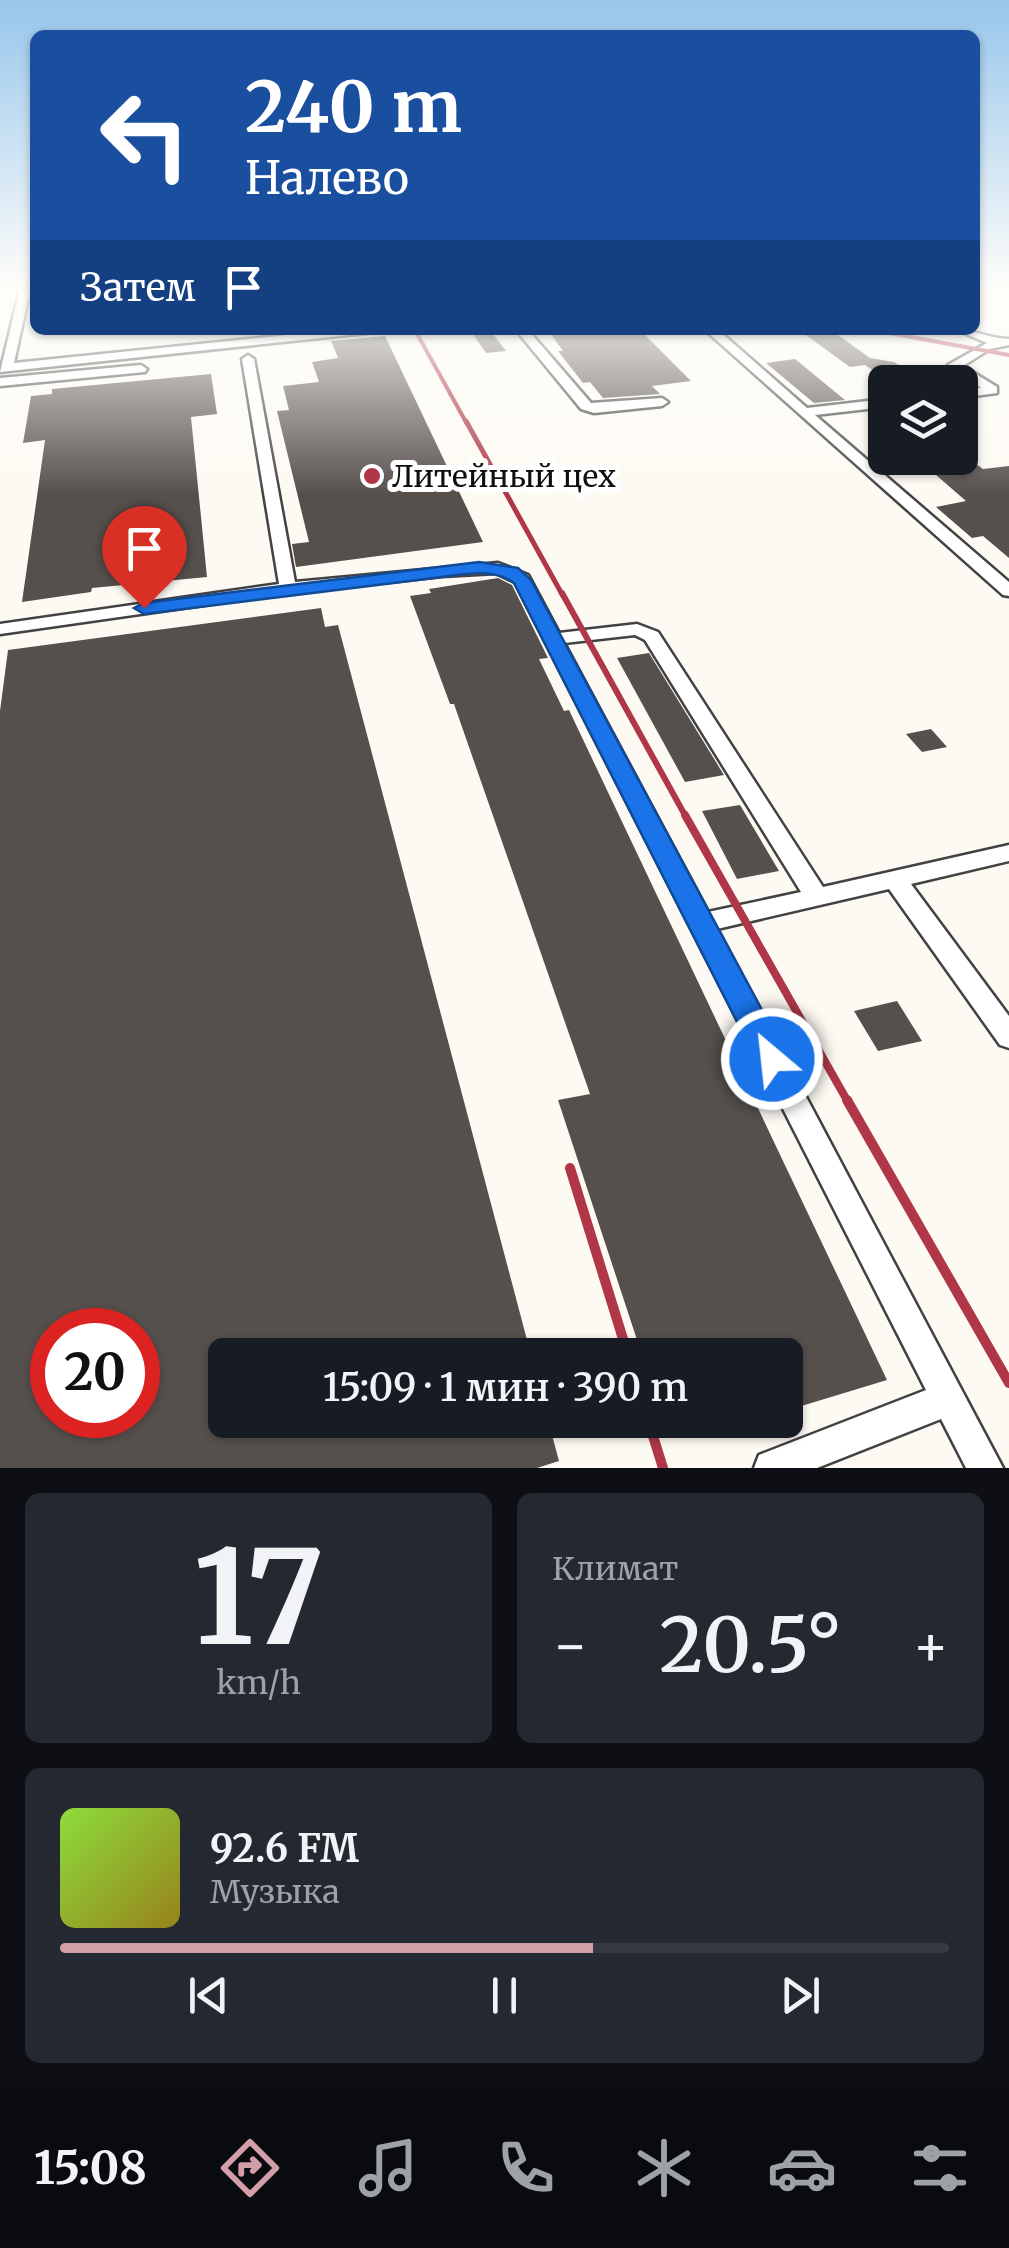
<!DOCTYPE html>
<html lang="ru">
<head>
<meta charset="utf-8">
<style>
  :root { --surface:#171b24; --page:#242831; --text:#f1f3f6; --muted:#9ea1a6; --line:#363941; --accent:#d39ea7 }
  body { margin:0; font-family:Merriweather,serif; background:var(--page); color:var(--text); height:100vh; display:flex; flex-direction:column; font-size:38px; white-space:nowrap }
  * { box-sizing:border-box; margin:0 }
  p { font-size:32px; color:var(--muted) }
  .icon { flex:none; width:55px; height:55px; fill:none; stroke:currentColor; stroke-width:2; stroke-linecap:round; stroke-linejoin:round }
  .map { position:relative; height:1468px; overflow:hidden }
  .panel { display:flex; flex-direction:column; gap:25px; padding:25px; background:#0d0f14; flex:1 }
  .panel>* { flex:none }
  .hud { position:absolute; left:30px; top:30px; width:950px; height:305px; border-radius:15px; box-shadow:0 2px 8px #0004; background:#1a4fa0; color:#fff; overflow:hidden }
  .tools { position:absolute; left:868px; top:365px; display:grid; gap:20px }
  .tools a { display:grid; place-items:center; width:110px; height:110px; border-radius:15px; background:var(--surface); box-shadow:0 2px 8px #0004; font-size:50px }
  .speed { position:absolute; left:30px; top:1308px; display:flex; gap:20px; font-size:50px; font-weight:700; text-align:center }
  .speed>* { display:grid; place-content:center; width:130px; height:130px; border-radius:50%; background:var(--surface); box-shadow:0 2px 8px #0004; line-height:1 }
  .speed .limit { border:15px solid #d22; background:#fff; color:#111 }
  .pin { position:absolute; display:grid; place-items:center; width:85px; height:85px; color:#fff; margin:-102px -42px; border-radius:50% 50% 50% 0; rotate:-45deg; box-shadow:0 0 10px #0007 }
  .pin .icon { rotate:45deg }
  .me { position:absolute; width:110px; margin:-55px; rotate:332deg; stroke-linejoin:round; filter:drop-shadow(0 0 8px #0008) }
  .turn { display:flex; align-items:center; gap:35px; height:210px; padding:0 50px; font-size:45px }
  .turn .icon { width:130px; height:130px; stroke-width:2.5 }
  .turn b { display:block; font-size:70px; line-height:85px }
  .then { display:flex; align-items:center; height:95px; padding:0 50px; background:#0003; gap:20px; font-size:38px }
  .big { font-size:75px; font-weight:600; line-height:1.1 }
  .panel .widget { flex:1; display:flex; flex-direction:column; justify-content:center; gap:15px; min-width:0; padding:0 35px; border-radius:15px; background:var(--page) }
  .panel .dial { align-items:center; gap:0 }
  .dial b { font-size:130px; line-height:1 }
  .song { display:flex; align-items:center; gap:30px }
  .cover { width:120px; height:120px; border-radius:15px; background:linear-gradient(135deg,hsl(90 70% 55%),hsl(50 70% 35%)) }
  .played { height:10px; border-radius:5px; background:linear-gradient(90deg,var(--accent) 60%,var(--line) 60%) }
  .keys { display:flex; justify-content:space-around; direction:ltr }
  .heat { display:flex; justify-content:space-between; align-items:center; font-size:55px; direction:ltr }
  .panel .tiles { flex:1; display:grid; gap:25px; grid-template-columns:1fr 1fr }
  .widget:last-child { grid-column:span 2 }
  .trip { position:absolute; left:208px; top:1338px; width:595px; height:100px; border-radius:15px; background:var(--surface); box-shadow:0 2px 8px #0004; font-weight:600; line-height:100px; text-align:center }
  .menu { display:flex; height:160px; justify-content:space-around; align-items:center; background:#090b0e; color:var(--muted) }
  .menu .icon { width:70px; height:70px }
  .menu .current { color:var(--accent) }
  .menu b { font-size:45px; color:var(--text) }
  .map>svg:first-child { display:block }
  .building { fill:#56504d; fill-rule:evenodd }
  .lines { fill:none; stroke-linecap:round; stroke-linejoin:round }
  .minor-casing { stroke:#424242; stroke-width:5 }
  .minor { fill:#fff; fill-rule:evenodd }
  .rail-far4 { stroke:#af3747; stroke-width:4 }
  .rail-far3 { stroke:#af3747; stroke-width:5 }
  .rail-far2 { stroke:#af3747; stroke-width:6 }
  .rail-far1 { stroke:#af3747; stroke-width:8 }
  .rail { stroke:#af3747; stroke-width:10 }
  .route { fill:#1a73e8; stroke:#114b97; stroke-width:2.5 }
  .poi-dot { fill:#af3747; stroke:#fff; stroke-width:4 }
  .labels { text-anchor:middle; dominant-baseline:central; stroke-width:10; stroke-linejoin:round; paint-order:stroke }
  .far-poi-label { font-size:30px; fill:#0f0f0f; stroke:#fff; text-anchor:start }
</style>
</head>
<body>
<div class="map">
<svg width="1009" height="1468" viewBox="0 0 1009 1468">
  <rect width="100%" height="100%" fill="#fdfaf3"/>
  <g class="building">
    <path d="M470,330H490L506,351L486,353Z"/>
    <path d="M548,330H640L691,381L652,386L660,394L603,398L590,382L583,383L558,351H563Z"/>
    <path d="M799,330H831L870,358L894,362L924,382H890L865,365L850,367Z"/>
    <path d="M385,336L483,542L296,567L292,544L309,542L277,411L289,410L283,386L319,382L312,362L338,358L331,341Z"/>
    <path d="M795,359L845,400L814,403L766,363Z"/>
    <path d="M211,374L217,414L191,417L207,577L92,588L91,592L22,602L45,440L23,443L31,396L52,394V389Z"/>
    <path d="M944,458H968L983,469L1009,466V558L983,536L972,538L936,507L966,501L936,475L962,472Z"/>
    <path d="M498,578L512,585L548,658L539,659L564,711L569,710L887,1380L785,1411V1355H681L678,1348L642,1355L558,1100L590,1094L454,704H450L410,596L431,593L429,589Z"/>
    <path d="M321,608L325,627L338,625L531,1355H225V1420H548L559,1461L537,1468H0V711L8,650ZM52,1330H138V1415H52Z"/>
    <path d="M649,653L724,775L685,782L617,658Z"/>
    <path d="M931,729L947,747L922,752L906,734Z"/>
    <path d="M740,805L779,871L737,879L702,811Z"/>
    <path d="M897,1001L922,1041L878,1051L854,1011Z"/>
  </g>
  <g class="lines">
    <g class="minor-casing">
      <g id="minor">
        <path d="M20,289H30L14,363L336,330H374L368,333L0,372Z"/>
        <path d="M516,330H528L591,403L662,398L668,402L662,406L594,413L581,409Z"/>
        <path d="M705,330H718L807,408L885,399V407L815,415L1009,582V596L1003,595Z"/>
        <path d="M957,330C976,330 991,339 1009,339V345L990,349L963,366L997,387V393L960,398V390L981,388L948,365L987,343Z"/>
        <path d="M248,355L254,359L295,582L498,563L528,575L559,633L637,624L658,632L823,887L1009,845V861L911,884L1009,1016V1048L1000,1045L889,889L717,929L1003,1468H966L941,1419L817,1468H754L759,1455L926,1390L515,582L496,573L442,576L288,593L0,634V624L279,584L242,359ZM635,635L645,640L801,892L708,912L564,643Z"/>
        <path d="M141,365L147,369L145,372L0,386V378Z"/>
      </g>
    </g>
    <use href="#minor" class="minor"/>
    <g class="rail-far4">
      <path d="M415,330L467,424"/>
      <path d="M873,330L1009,355"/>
    </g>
    <path class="rail-far3" d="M466,421L563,596"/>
    <path class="rail-far2" d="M562,593L686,817"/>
    <path class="rail-far1" d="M685,815L848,1102"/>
    <g class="rail">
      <path d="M847,1100L1009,1383"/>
      <path d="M570,1168L628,1355"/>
      <path d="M648,1420L663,1468"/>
    </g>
  </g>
  <linearGradient id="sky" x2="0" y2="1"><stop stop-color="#97c6eb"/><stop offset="0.58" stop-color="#fefdfa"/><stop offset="1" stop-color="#fefdfa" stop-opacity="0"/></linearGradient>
  <rect width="1009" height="495" fill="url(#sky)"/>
  <path class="route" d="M479,562L518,568L531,580L783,1049L787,1059L783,1069L772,1072L761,1069L514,583C494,568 465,574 442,577L144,614L134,608L144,603Z"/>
  <circle class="poi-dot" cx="372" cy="476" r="10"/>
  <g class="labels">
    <g class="far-poi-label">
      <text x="392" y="476">Литейный цех</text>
    </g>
  </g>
</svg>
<div class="tools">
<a><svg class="icon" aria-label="layers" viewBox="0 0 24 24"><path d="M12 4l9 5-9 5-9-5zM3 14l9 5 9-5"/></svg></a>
</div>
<div class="speed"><div class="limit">20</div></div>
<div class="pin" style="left:144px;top:608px;background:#d93025"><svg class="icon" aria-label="arrive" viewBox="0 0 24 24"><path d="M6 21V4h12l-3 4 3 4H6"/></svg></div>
<svg class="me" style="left:772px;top:1059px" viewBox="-20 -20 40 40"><circle r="17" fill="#1a73e8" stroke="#fff" stroke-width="3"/><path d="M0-11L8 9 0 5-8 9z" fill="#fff"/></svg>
<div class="trip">15:09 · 1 мин · 390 m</div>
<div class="hud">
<div class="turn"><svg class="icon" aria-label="left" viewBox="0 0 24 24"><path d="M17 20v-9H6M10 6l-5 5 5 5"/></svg><div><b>240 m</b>Налево</div></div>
<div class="then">Затем<svg class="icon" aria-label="arrive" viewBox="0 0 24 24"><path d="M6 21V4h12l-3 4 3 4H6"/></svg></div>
</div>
</div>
<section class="panel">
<div class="tiles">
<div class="widget dial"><b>17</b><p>km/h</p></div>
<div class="widget"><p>Климат</p>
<div class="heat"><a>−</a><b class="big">20.5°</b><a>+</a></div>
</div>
<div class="widget">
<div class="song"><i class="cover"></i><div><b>92.6 FM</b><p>Музыка</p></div></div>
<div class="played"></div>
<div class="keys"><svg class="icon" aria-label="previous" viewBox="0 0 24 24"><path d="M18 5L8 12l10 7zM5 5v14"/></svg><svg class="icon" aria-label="pause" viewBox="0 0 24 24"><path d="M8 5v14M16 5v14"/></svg><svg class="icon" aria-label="next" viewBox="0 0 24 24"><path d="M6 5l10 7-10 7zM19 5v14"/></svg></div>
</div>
</div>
</section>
<nav class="menu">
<b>15:08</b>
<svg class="icon current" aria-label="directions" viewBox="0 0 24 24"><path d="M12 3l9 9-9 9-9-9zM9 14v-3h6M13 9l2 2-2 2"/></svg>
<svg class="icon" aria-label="music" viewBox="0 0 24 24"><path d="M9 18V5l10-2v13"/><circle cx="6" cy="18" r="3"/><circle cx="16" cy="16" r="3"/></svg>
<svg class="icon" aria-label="phone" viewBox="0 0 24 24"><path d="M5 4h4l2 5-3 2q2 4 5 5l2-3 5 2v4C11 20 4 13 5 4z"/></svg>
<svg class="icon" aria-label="climate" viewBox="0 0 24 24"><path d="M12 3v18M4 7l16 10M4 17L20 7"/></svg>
<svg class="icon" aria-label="car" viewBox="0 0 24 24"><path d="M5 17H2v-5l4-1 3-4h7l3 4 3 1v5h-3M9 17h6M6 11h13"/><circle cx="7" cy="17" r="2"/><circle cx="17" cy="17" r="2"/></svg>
<svg class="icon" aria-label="filters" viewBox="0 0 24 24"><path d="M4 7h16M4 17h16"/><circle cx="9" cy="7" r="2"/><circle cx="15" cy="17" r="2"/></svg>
</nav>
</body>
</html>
